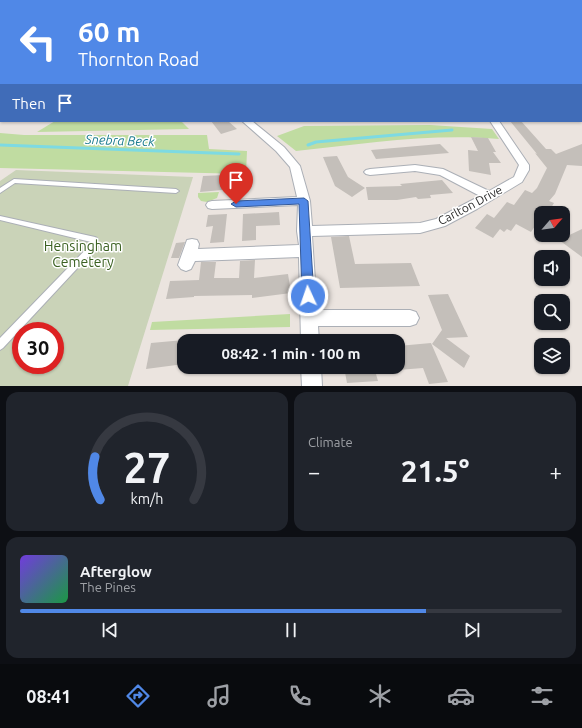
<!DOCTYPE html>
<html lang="en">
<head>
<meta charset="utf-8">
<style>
  :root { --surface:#171b24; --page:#20242c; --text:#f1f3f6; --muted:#9ea1a6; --line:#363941; --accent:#5088e7 }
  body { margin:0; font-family:Ubuntu,sans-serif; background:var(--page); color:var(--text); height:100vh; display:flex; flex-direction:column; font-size:15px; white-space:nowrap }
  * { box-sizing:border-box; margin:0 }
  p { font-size:13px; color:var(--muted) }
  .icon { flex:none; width:22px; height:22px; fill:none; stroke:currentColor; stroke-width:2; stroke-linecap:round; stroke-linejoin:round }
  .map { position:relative; height:386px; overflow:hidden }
  .sheet { display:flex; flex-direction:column; gap:6px; padding:6px; background:#0d0f14; flex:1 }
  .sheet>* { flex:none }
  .top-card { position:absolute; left:0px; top:0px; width:582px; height:122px; box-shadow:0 1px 3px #0004; background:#5088e7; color:#fff; overflow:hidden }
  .needle { width:26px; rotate:62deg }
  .fabs { position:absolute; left:534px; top:206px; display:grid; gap:8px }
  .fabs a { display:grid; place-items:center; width:36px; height:36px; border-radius:8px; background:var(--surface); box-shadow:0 1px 3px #0004; font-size:20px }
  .speed { position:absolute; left:12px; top:322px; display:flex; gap:8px; font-size:20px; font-weight:700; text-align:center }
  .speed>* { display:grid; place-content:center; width:52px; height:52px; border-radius:50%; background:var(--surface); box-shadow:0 1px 3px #0004; line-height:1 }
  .speed .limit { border:6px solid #d22; background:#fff; color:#111 }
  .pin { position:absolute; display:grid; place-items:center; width:34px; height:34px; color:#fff; margin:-41px -17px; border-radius:50% 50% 50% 0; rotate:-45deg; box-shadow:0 0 4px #0007 }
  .pin .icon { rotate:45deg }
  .me { position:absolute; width:44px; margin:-22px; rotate:357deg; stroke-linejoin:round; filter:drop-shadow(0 0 3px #0008) }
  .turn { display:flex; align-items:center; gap:14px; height:84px; padding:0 12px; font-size:18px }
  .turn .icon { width:52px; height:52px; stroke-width:2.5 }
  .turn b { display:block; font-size:28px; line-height:34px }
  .then { display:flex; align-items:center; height:38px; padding:0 12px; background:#0003; gap:8px; font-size:15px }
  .big { font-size:30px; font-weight:700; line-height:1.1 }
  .sheet .tile { flex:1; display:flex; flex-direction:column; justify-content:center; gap:6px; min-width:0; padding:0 14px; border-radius:12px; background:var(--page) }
  .sheet .dial { align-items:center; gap:0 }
  .dial svg { height:104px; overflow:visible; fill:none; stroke:var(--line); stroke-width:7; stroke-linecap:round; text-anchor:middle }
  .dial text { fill:var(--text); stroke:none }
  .song { display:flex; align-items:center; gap:12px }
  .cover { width:48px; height:48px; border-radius:6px; background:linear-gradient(135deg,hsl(260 70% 55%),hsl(140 70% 35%)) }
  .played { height:4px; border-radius:2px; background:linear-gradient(90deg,var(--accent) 75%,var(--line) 75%) }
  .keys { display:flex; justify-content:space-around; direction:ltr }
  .heat { display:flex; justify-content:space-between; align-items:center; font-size:22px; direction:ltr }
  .sheet .tiles { flex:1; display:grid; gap:6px; grid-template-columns:1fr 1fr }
  .tile:last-child { grid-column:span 2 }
  .trip { position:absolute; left:177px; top:334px; width:228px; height:40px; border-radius:12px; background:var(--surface); box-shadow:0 1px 3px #0004; font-weight:700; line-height:40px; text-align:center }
  .tab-bar { display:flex; height:64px; justify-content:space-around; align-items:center; background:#090b0e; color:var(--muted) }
  .tab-bar .icon { width:28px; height:28px }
  .tab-bar .current { color:var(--accent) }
  .tab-bar b { font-size:18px; color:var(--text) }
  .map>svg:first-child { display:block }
  .green { fill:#c0dca1 }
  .cemetery { fill:#cad3b8; fill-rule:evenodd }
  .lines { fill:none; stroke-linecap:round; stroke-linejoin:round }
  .stream { stroke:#7ddae2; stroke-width:3 }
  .building { fill:#c4bfba }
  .lane-casing { stroke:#abafb6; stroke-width:2 }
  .street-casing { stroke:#abafb6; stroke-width:2 }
  .lane { fill:#fff; fill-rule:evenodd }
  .street { fill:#fff; fill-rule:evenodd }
  .route { fill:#5088e7; stroke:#345896 }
  .labels { text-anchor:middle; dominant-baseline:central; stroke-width:3; stroke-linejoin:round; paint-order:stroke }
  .street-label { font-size:12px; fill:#2b2b2b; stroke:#fff }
  .water-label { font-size:13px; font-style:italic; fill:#1c7c8f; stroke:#fff }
  .near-park-label { font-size:14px; fill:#3b6122; stroke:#fff }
</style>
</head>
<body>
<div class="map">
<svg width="582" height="386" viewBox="0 0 582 386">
  <rect width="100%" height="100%" fill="#ebe4df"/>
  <g class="green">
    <path d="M55,121H181L189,129L37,132Z"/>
    <path d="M430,125L492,129L499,139C431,133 363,144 296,151L277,136L304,126Z"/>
    <path d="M0,133L24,135H207L209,149L247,151L246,174L0,168Z"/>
    <path d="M219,192L217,198L207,202L201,201L198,197V193Z"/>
    <path d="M290,314V327L150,330L152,322Z"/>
  </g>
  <path class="cemetery" d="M16,170L193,177L128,386H0V181ZM21,331H55V365H21Z"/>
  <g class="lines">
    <g class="stream">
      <path d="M0,145L239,154"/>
      <path d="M308,145L316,142L452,130"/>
    </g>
  </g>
  <g class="building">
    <path d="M211,121H228L237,129L221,134Z"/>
    <path d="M510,121H521L546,149H551L556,154L582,144V166L567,165L555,194L549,201L554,203L548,213H541V217L531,232L516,224L511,231L507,229L504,232L500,229L493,238L475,228L487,214L494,218L507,202L514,205L525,190L532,193L537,188L547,168L535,153L537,154Z"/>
    <path d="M471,137L488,138L496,152H493L501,163H489L491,175L469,171L468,150L478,151Z"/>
    <path d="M440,144L449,153L376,159L371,150Z"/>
    <path d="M337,156L348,177L365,188L352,197L335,186L323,157Z"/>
    <path d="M224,175L222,190L200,192L203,176Z"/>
    <path d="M442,180L453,193L430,195L431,198L418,199L416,197L397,200H368L366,187L402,186L400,184Z"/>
    <path d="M279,212L280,225L256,226V240L242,241L243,214Z"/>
    <path d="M227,214L224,242L210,243L213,226L206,227L208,215Z"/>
    <path d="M582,229V257L559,240Z"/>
    <path d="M349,236L355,264L411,263L420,286L340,288L331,237Z"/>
    <path d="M185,242L179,258H171L176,243Z"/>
    <path d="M255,260L254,278L288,274L291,293L252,298V295L194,296V297L166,299L170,281L199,280L201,262H216L214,278H239L240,261Z"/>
    <path d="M448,294L468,337L446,338L470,356L464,368L432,344L442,330L428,295Z"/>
    <path d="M184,340V364L146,369L151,343Z"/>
    <path d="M431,343L448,382L429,384L423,368L398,370V346Z"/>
    <path d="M344,367H374L378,381L347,383Z"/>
  </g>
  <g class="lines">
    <g class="lane-casing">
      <g id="lane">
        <rect x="581" y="72" width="1" height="2"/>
        <path d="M14,179L176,189L179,191L176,193L15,183L0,193V188Z"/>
        <path d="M0,216L95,237L97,238L99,245L3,348L0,350V338L91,244V242L0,220Z"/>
      </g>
    </g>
    <g class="street-casing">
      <g id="street">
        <rect x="0" y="74" width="1" height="4"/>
        <rect x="581" y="82" width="1" height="4"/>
        <rect x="581" y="99" width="1" height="4"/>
        <path d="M242,121H252L284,147L300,166L310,201L312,226L420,223L436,219L480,196L440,175L415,171L370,175L366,174L364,172L366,170L370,169L415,165L443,169L489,191L514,177L519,165L490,121H499L529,165V170L522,182L477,209L445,226L420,233L312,236L317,310H410L416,312L419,318L416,324L410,326H318L319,341H301L299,257L195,261L191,269L186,271L181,269L178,265L187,240L192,239L197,240L199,244L198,249L299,245L297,231L298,205L212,209L208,208L206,205L208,202L212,201L297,197L290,167L276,151Z"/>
        <path d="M301,367H321L322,386H302Z"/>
      </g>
    </g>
    <use href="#lane" class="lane"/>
    <use href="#street" class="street"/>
  </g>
  <linearGradient id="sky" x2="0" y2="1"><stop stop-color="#7dc3e6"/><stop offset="0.56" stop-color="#f6f3f1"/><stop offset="1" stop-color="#f6f3f1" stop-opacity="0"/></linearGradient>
  <rect width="582" height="123" fill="url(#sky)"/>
  <path class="route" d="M304,198L308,201L314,296L313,300L308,302L304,300L302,296L299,204L236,207L231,204L236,201Z"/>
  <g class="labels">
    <g class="street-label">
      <text transform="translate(470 205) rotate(-28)">Carlton Drive</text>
    </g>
    <g class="water-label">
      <text transform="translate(120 140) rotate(2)">Snebra Beck</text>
    </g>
    <g class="near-park-label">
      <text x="83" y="246">Hensingham<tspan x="83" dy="16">Cemetery</tspan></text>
    </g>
  </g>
</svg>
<div class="fabs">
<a><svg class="needle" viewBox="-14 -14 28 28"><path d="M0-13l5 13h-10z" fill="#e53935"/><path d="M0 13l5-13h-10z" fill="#9ea1a6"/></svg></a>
<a><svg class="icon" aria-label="sound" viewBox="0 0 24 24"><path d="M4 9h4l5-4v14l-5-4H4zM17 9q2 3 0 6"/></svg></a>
<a><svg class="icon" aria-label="search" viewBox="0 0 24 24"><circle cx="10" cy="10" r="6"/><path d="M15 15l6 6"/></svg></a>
<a><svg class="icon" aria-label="layers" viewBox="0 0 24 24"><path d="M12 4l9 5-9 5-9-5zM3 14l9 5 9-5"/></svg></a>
</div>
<div class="speed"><div class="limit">30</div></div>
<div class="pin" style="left:236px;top:204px;background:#d93025"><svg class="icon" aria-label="arrive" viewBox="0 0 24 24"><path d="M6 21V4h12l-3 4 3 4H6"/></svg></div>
<svg class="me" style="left:308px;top:296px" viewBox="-20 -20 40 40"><circle r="17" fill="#5088e7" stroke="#fff" stroke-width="3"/><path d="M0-11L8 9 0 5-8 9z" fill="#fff"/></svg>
<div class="trip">08:42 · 1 min · 100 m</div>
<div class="top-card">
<div class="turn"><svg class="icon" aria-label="left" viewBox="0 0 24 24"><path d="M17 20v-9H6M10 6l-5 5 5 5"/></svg><div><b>60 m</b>Thornton Road</div></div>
<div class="then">Then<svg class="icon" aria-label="arrive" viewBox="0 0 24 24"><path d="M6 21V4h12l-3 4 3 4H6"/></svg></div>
</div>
</div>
<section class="sheet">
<div class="tiles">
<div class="tile dial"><svg viewBox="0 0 100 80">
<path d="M14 69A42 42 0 1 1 86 69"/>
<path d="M14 69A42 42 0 0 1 10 36" stroke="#5088e7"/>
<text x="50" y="56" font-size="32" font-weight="700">27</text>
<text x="50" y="72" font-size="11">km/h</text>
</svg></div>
<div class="tile"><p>Climate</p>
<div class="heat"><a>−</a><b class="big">21.5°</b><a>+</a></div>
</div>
<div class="tile">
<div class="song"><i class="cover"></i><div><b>Afterglow</b><p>The Pines</p></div></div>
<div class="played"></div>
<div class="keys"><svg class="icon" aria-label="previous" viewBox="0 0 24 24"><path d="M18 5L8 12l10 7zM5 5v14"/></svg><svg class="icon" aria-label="pause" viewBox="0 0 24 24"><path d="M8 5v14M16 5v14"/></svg><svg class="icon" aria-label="next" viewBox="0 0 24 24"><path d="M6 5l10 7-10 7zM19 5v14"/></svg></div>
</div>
</div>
</section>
<nav class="tab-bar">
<b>08:41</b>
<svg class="icon current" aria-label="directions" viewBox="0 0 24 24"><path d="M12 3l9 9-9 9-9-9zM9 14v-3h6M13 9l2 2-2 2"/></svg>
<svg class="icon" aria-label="music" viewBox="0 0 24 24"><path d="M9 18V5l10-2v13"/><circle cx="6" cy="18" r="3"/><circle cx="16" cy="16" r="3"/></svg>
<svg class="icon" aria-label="phone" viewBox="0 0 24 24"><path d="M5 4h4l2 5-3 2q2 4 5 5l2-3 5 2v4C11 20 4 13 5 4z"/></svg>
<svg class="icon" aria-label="climate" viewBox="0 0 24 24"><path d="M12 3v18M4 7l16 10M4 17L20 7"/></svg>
<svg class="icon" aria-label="car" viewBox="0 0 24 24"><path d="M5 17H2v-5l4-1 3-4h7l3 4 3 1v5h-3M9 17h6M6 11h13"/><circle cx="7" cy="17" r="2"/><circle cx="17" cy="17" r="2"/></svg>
<svg class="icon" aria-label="filters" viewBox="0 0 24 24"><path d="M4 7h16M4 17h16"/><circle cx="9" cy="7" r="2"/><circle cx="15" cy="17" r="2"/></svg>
</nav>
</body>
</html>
